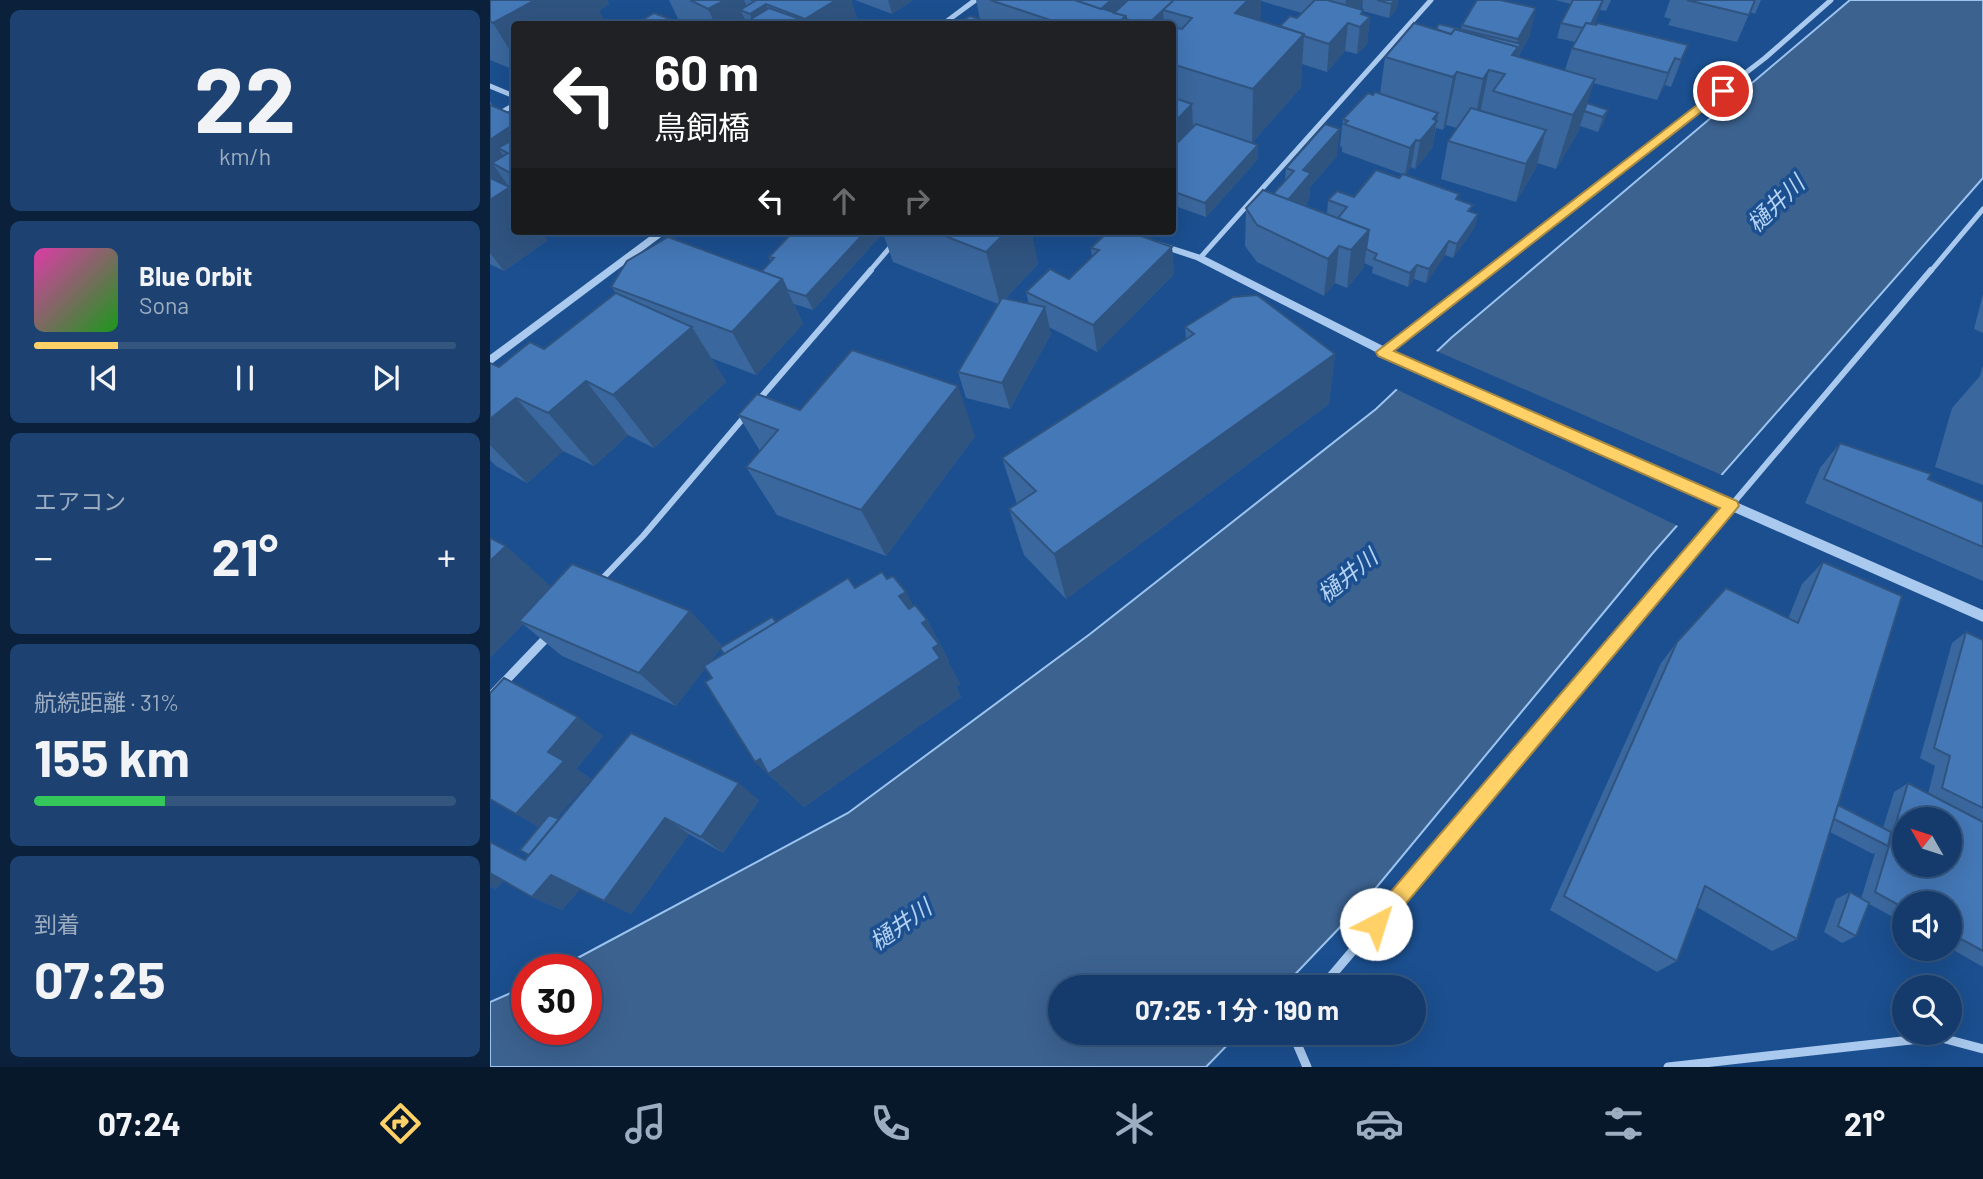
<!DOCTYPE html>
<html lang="ja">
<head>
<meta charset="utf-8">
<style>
  :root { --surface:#143b6b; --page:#1d4271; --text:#f1f3f6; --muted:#9dadc1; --line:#33557e; --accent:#ffd166 }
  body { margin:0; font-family:Barlow,"Noto Sans JP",sans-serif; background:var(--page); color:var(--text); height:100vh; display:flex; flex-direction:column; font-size:26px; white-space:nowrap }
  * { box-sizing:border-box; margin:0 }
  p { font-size:23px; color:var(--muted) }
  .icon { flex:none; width:38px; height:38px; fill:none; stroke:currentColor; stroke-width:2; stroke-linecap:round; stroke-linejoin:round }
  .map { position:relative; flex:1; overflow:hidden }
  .details { display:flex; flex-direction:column; gap:10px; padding:10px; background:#0b203b; width:490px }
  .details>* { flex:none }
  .guide { position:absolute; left:21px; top:21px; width:665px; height:214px; border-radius:7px; box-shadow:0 7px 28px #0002,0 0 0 2px var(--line); background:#202124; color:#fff; overflow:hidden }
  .needle { width:46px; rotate:309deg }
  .tools { position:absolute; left:1402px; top:807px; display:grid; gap:14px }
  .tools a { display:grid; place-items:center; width:70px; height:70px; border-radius:50%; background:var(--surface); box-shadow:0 7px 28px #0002,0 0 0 2px var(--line); font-size:35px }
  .speed { position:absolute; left:21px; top:954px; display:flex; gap:14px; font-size:35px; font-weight:700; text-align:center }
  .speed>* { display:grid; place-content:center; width:91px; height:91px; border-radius:50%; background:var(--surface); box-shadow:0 7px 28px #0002,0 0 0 2px var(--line); line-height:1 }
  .speed .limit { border:10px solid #d22; background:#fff; color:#111 }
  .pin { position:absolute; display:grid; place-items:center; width:60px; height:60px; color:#fff; margin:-30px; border:4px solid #fff; border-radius:50%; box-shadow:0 2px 7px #0007 }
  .me { position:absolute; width:77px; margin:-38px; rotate:40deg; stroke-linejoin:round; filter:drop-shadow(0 0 5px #0008) }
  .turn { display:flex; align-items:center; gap:24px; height:147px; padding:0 28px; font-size:32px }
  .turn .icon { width:91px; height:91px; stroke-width:2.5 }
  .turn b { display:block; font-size:49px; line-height:60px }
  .lanes { display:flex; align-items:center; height:66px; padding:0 28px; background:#0003; justify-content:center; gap:35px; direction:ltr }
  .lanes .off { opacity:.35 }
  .big { font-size:52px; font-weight:700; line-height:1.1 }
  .details .tile { flex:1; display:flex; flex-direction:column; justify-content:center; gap:10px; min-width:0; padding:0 24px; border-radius:10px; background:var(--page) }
  .details .dial { align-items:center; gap:0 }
  .dial b { font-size:91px; line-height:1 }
  .song { display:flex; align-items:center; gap:21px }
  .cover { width:84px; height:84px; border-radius:10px; background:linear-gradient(135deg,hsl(320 70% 55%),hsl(120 70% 35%)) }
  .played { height:7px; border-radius:4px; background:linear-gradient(90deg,var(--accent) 20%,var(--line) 20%) }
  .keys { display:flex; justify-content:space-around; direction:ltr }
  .heat { display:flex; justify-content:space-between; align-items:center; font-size:38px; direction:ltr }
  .charge { height:10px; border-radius:5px; background:linear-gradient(90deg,#34c759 31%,var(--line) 0) }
  .trip { position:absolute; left:558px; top:975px; width:378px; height:70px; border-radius:35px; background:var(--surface); box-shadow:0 7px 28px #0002,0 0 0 2px var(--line); font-weight:700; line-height:70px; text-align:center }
  .dock { display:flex; height:112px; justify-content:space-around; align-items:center; background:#08182b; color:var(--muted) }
  .dock .icon { width:49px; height:49px }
  .dock .selected { color:var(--accent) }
  .dock b { font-size:32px; color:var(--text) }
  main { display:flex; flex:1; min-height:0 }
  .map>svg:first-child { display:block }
  .water { fill:#3c6290; stroke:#9cc4f0; stroke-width:2 }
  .pier { fill:#1b4f8f }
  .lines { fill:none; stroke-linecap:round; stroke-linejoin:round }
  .minor-far2 { stroke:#a9c9ee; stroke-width:5 }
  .minor-far1 { stroke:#a9c9ee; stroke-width:6 }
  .minor { stroke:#a9c9ee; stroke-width:9 }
  .tertiary { fill:#a9c9ee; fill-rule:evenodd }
  .wall { fill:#3a679d; fill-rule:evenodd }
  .shaded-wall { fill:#305480 }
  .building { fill:#4478b7; stroke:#305480; stroke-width:2; fill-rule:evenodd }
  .route { fill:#ffd166; stroke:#a68842; stroke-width:2 }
  .labels { text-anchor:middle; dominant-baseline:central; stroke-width:7; stroke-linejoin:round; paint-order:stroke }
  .water-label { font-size:23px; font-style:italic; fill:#b5d3f5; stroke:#1b4f8f }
</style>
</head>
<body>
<main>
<section class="details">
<div class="tile dial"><b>22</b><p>km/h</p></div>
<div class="tile">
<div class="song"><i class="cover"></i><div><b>Blue Orbit</b><p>Sona</p></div></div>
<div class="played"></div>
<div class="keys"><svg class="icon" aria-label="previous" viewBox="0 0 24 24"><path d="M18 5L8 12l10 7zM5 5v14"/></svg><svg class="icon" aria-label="pause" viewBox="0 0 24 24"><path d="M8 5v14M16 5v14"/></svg><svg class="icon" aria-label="next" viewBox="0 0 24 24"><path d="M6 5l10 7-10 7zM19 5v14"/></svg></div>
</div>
<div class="tile"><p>エアコン</p>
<div class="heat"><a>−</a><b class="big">21°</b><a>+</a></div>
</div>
<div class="tile"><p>航続距離 · 31%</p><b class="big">155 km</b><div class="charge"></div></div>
<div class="tile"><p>到着</p><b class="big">07:25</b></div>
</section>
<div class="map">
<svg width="1493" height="1067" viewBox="0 0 1493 1067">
  <rect width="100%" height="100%" fill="#1b4f8f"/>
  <path class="water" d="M1360,0H1493V178L1162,554L876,900L793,987H570V1032L749,1033L716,1067H0V1002L37,986V1029H96V970L67,969L358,813L600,634L886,409L961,338Z"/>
  <path class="pier" d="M944,350L1234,476L1190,527L904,388Z"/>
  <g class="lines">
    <g class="minor-far2">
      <path d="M0,86L24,96"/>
      <path d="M0,119L24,105"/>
      <path d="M710,258L941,0"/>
      <path d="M379,272L414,231"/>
      <path d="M997,272L1275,58L1341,0"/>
      <path d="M1440,272L1493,209"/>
    </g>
    <g class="minor-far1">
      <path d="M893,352L1000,270"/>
      <path d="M266,403L381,270"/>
      <path d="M109,582L153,536L256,415"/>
      <path d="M1144,620L1441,270"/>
    </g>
    <g class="minor">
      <path d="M0,697L60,634"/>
      <path d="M832,987L1145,618"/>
      <path d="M802,1032L817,1067"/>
      <path d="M1178,1067L1448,1037L1493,1049"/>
    </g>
    <g class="tertiary">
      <path d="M481,0H490L457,24H449Z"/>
      <path d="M167,231H179L0,365V355Z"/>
      <path d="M667,241L714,256L921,360L1493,610V622L913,366L706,260L664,246L662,244Z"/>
    </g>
  </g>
  <g class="wall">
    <path d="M0,0H117L119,4L109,11L116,24H24V70L0,60Z"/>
    <path d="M179,0H361L367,19L358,24H146L190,23Z"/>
    <path d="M365,0H423L402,14Z"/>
    <path d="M486,0H873L872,5L869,9L872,10L873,0H908L906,10L899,18L873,11V15L880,17L877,44L867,54L855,51L837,72L812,64L811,87L762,143L768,159L716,217L682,205V24H467L490,20ZM771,1L812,13L807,18L790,26L770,20Z"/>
    <path d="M1065,0H1121L1116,11L1110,10L1104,25L1198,45L1181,87L1175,85L1167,100L1103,83L1097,103L1118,110L1113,124L1108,132L1090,126L1088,132L1066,169L1047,163L1046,168L1026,202L951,179L958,141L967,128L956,125L953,130L946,128L942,148L925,169L921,167L915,175L852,152V147L850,146L853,119L883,95L890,94L895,57L946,29H971L972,25L1040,35L1028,57L1075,70L1082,48L1085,42L1067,38L1071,23L1081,4Z"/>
    <path d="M1180,0H1271L1265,14L1260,12L1247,42L1178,25L1181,19L1174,17Z"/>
    <path d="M0,101L3,106L24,115V231L58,240L14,271L0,264Z"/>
    <path d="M847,156L820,187L819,200L815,206L837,214L838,200L864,197L968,199L981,212L988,214L984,228L963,258L955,255L936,283L924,279L918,287L882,273L883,267L874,263V267L857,288L845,283L834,296L767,262L755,246L756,208L783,194L795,181L796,168Z"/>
    <path d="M304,231H541L548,264L515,299L539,304L536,292L579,279L602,257L601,248L682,247L684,274L607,352L559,327L561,334L520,409L476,398L468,372L508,304L403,262L393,233L323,310L304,304L313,324L266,375L221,358L236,382L164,448L138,435L104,466L73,451L37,483L6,466L0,460V363L9,367L54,349L126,293L121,287L271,272L281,262L279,257Z"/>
    <path d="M1493,294V333L1484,329Z"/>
    <path d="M695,327L845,354L839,404L576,599L534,555L519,509L527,504L512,458L696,339Z"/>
    <path d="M1493,365V485L1445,467L1462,408L1490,376Z"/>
    <path d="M310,410L485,436L396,556L287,515L256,467L270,451L248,415Z"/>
    <path d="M1350,443L1493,502V581L1315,503L1330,468Z"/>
    <path d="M1333,562L1348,805L1393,828L1404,792L1418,783L1438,794L1445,766L1430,758L1462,643L1476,632L1493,640V967L1460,948V903H1414V923L1379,904L1366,936L1352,943L1334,932L1346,899L1360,892L1371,899L1385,853L1383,854L1340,832L1307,939L1282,951L1207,907L1187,961L1167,972L1060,910L1171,663L1187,642L1298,619L1312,584Z"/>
    <path d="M397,579L416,592L423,606L437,620L459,661L458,662L470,684L466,687L471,697L314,807L265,762L222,678L215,668L186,706L72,656L33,624L0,658L61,587L200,611L232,646L231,648L286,622L365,588ZM230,649L234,654L219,663Z"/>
    <path d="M113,736L86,769L101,779L66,818L69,819L269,800L233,853L199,834L141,914L90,889L72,910L42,897L13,881L6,889L0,886L35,860L39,855L49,827L0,799Z"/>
  </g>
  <g class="shaded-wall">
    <path d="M45,0H117L119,4L109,11L116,24H24V57L3,23Z"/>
    <path d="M235,0H254L260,14L251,11L257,24H225L218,9Z"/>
    <path d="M346,0H361L367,19L358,24H317L315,19Z"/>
    <path d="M398,0H423L402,14Z"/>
    <path d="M621,0H638L639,12L623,24L610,10Z"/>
    <path d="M758,0H771L770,40L745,13Z"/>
    <path d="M856,0H873L872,5L854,25Z"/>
    <path d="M905,0H908L906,10L899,18L901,4Z"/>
    <path d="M1113,0L1109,14L1094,44L1098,30Z"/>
    <path d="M265,1L276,4L284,24L262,19L260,14Z"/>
    <path d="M1046,8L1040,35L1029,54L1025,71L1022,55L1025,51L1028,39Z"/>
    <path d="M873,10L872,25L880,17L877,44L867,54L871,14Z"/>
    <path d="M673,11L674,24H658Z"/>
    <path d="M636,16L637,24H626Z"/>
    <path d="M858,23L855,51L837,72L839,44Z"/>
    <path d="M814,34L811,87L762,143L763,89Z"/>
    <path d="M1198,45L1187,72L1181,87L1191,60Z"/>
    <path d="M1185,58L1175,85L1167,100L1178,73Z"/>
    <path d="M999,70L988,123L982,133L993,79Z"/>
    <path d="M967,72L956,125L953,130L963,77Z"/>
    <path d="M1105,79L1088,132L1066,169L1083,115Z"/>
    <path d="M702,104L703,131L682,154V125Z"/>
    <path d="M1118,110L1113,124L1108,132L1113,117Z"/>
    <path d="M948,113L942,148L925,169L930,141L943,119Z"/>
    <path d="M24,124V163L18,153L8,148L24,172L2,163L24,194V231H51L58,240L14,271L0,253V140Z"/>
    <path d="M850,129L847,156L820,187L819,200L794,231L795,204L813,170Z"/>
    <path d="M1056,130L1046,168L1026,202L1036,164Z"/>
    <path d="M926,140L921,167L915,175L920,148Z"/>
    <path d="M768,145V159L716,217L715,203Z"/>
    <path d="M988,214L984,228L963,258L967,244Z"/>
    <path d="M879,230L874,267L857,288L861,250Z"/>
    <path d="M376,231H392L393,233L323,310L316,296Z"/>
    <path d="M517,231H541L548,264L510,304L496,252Z"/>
    <path d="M959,241L955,255L936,283L939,269Z"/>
    <path d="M849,246L845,283L834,296L838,259Z"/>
    <path d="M682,247L684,274L607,352L603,325Z"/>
    <path d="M927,265L924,279L918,287L920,273Z"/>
    <path d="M292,279L313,324L266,375L242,332Z"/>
    <path d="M555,307L561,334L520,409L512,383Z"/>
    <path d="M202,327L236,382L164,448L123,395Z"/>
    <path d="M845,354L839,404L576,599L564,554Z"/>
    <path d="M96,381L138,435L104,466L58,413Z"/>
    <path d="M468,386L485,436L396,556L371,510Z"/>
    <path d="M26,398L73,451L37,483L0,445V419Z"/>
    <path d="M16,546L65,590L29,621L33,624L0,658V561Z"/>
    <path d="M416,592L432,623L437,620L459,661L458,662L470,684L466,687L471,697L314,807L265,762L270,759L409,596Z"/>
    <path d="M200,611L232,646L186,706L149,673Z"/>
    <path d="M88,717L113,736L86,769L101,779L55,830L26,814L58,752Z"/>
    <path d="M249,783L269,800L233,853L211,837Z"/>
    <path d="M175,818L199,834L141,914L114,901Z"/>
    <path d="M0,871L16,878L6,889L0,886Z"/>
    <path d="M61,875L90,889L72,910L42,897Z"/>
  </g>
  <g class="building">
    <path d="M0,0H45L3,23L0,21Z"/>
    <path d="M200,0H235L218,9Z"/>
    <path d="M261,0H346L315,19L276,4L260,14L250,10L265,1Z"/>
    <path d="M500,0H585L636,16L626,24H572Z"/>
    <path d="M585,0H621L611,9Z"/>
    <path d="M638,0H684L658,24H653L636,19V16L624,13Z"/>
    <path d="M684,0H758L745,13L814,34L763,89L682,64V27L692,29L702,18L673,10Z"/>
    <path d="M825,0H837L873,10L871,14L880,17L870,27L858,23L839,44L814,36V34L790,26L800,16L807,18Z"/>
    <path d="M887,0H905L901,4Z"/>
    <path d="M987,0H1010L1046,8L1028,39L972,25Z"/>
    <path d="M1083,0H1113L1101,24L1096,23L1093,28L1071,23Z"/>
    <path d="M1197,0H1265L1259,15Z"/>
    <path d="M279,8L324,24H275L261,19Z"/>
    <path d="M164,13L193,24H146Z"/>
    <path d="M480,16L504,24H467Z"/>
    <path d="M924,23L961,34L965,29L1028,47L1022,55L1105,79L1083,115L1003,91L1015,74L999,70L993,79L967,72L963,77L895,57Z"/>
    <path d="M1096,23L1106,25L1108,23L1198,45L1191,60L1185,58L1178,73L1082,48Z"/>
    <path d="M949,24L1031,44L1027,51L1028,47L965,29L961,34L946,29Z"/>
    <path d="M885,92L948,113L943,119L947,121L930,141L926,140L920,148L854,124L858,121L853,119L878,93L883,95Z"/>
    <path d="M682,97L702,104L682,125Z"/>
    <path d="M1097,103L1118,110L1113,117L1094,111Z"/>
    <path d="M0,105L24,115V124L0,140Z"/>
    <path d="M981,108L1056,130L1036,164L958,141Z"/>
    <path d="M706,124L768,145L715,203L682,191V148Z"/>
    <path d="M835,124L850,129L813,170L821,173L798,200L783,194L804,171L796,168Z"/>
    <path d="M24,139V175L2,163L18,153L8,148Z"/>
    <path d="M886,170L909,178L913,174L969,194L966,199L983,205L978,211L988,214L967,244L959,241L939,269L927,265L920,273L884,259L887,254L876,249L879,230L848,218L857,207L838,200L847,191L864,197Z"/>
    <path d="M0,178L20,187L0,200Z"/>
    <path d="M773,190L879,230L861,250L849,246L838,259L767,225L756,208Z"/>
    <path d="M304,231H376L316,296L297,290L292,279L271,272L284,258L279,257Z"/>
    <path d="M442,231H517L496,252Z"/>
    <path d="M619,231H637L682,247L603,325L536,292L560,269L579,279L609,250L601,248Z"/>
    <path d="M178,237L292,279L242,332L121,287L137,261Z"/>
    <path d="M126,293L202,327L123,395L96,381L58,413L26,398L0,419V363L9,367L40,342L54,349Z"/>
    <path d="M767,295L845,354L564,554L519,509L546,491L512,458L704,334L695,327L743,297Z"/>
    <path d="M512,298L555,307L512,383L468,372Z"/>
    <path d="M362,350L468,386L371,510L256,467L288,430L248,415L267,394L310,410Z"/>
    <path d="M1350,443L1441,474L1438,479L1493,502V547L1334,479Z"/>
    <path d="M0,538L16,546L0,561Z"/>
    <path d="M1333,562L1412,596L1307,939L1215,886L1187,961L1074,896L1187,642L1236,588L1308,623Z"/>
    <path d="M82,564L200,611L149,673L29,621Z"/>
    <path d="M392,572L397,579L403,576L416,592L409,596L419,609L425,605L437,620L432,623L449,644L443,648L450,658L278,774L270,759L265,762L215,682L222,678L214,666L358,578L365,588Z"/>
    <path d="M282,617L286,622L234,654L230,648Z"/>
    <path d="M1476,632L1493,640V808L1452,788L1460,756L1444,748Z"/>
    <path d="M14,678L88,717L58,752L74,761L26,814L0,799V693Z"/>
    <path d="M141,733L249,783L211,837L175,818L114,901L61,875L42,897L0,873V842L35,860Z"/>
    <path d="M1418,783L1493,822V951L1460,933V903H1414V908L1385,892ZM1414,819H1460V864H1414Z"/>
    <path d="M1348,805L1401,832L1398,846L1344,819Z"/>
    <path d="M59,815L69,819L39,855L30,850Z"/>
    <path d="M1360,892L1379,903L1366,936L1348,926Z"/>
  </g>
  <path class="route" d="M1229,88L1238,91L904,351L1247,501L1249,506L893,931L886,934L879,931L876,924L879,917L1230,508L888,356L886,352Z"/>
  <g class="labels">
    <g class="water-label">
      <text transform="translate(1285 203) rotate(-44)">樋井川</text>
      <text transform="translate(857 575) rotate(-39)">樋井川</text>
      <text transform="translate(410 924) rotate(-35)">樋井川</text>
    </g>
  </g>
</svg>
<div class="tools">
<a><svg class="needle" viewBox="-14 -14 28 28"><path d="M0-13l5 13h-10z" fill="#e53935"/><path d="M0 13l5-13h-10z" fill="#9dadc1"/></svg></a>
<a><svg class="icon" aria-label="sound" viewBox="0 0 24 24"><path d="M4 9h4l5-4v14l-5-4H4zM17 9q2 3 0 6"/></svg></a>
<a><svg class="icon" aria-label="search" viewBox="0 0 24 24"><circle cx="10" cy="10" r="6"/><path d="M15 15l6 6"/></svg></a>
</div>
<div class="speed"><div class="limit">30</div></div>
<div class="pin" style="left:1233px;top:91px;background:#d93025"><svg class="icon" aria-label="arrive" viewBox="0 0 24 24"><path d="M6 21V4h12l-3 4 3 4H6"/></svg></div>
<svg class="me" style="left:886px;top:924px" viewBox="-20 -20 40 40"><circle r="19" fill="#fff"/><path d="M0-13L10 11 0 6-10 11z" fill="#ffd166"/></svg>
<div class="trip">07:25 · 1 分 · 190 m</div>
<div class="guide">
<div class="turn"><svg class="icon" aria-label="left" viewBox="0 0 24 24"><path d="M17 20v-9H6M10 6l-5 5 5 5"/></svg><div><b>60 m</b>鳥飼橋</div></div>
<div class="lanes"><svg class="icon" aria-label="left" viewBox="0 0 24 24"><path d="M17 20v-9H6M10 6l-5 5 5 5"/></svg><svg class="icon off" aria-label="ahead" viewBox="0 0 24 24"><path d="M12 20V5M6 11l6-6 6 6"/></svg><svg class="icon off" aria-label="right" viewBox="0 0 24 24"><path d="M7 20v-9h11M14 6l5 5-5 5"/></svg></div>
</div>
</div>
</main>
<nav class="dock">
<b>07:24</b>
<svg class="icon selected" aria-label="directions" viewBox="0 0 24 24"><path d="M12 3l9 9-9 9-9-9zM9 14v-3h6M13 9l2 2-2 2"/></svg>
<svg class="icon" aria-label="music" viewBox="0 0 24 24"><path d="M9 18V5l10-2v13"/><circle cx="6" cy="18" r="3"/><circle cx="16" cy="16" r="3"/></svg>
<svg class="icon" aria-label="phone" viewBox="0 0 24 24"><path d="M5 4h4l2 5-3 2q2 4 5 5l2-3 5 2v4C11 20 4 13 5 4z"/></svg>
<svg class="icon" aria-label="climate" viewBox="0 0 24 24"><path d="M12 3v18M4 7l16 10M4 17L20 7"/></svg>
<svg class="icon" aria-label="car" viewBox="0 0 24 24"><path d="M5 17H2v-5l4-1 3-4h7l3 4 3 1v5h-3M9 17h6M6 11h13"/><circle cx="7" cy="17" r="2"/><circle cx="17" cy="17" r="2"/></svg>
<svg class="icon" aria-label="filters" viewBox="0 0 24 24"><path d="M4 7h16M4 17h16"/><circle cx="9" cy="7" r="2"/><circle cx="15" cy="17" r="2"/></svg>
<b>21°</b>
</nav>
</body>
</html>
